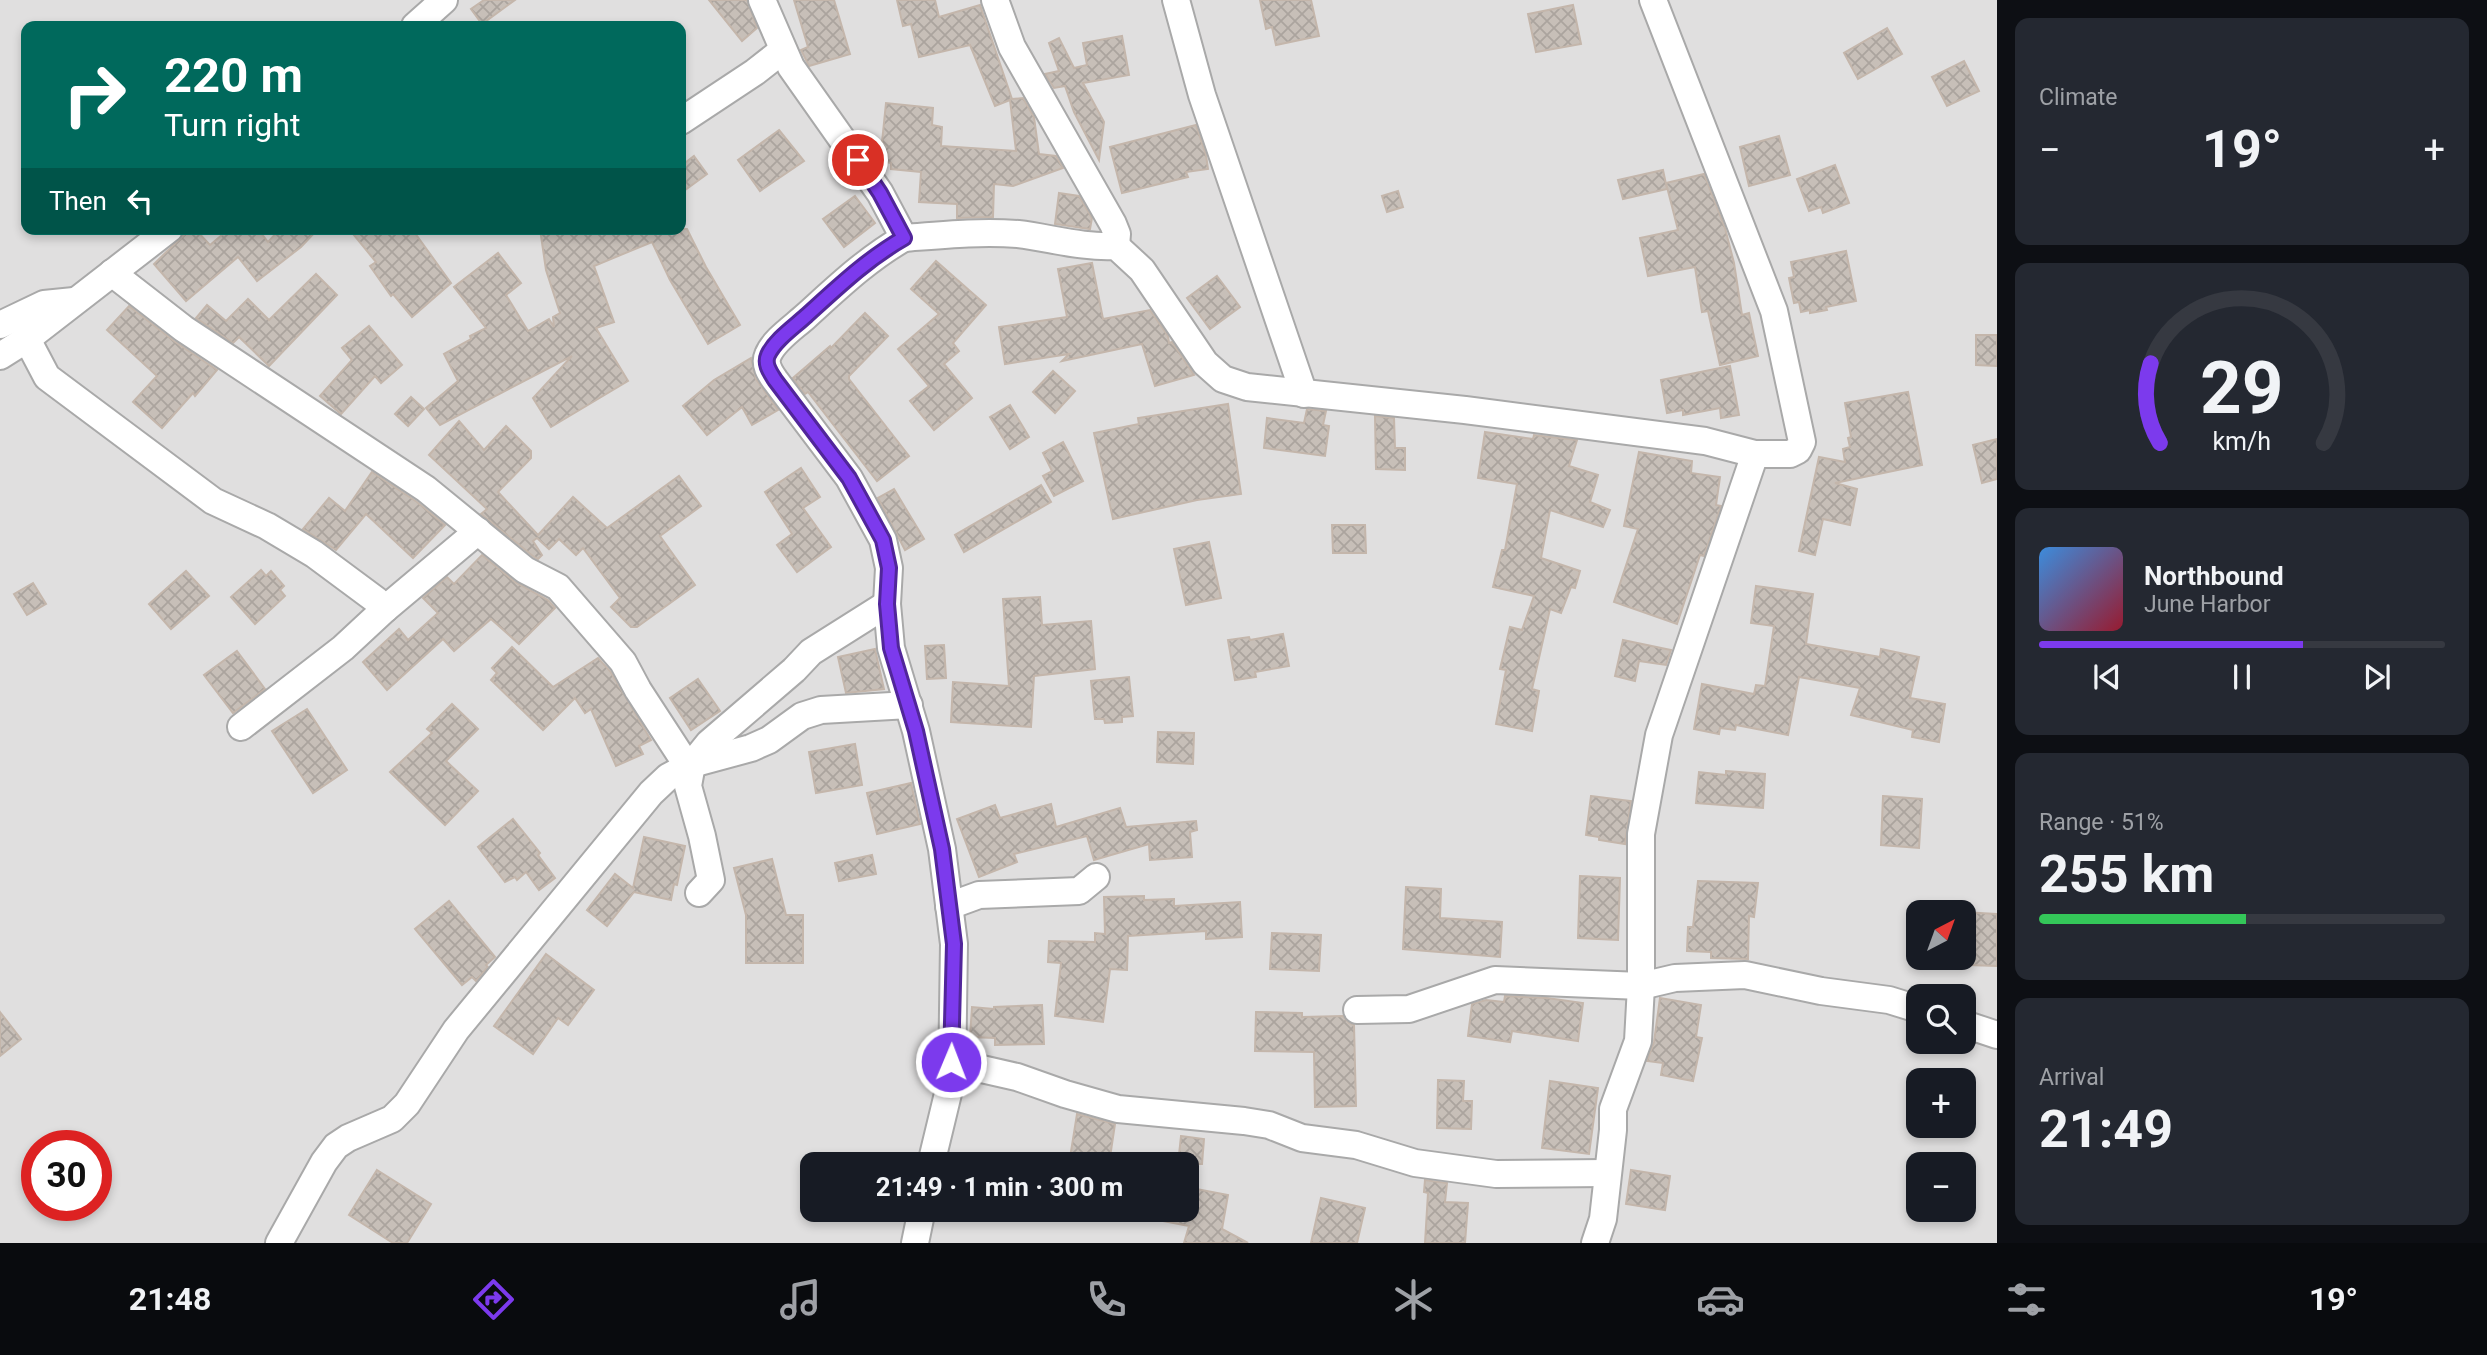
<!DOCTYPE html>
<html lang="en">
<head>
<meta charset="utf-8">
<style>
  :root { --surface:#171b24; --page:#242831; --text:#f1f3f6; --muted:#9ea1a6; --line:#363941; --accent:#7c3aed }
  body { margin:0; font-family:Roboto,sans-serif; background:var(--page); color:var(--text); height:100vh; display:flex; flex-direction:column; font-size:26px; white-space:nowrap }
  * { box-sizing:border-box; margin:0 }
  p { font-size:23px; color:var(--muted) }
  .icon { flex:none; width:38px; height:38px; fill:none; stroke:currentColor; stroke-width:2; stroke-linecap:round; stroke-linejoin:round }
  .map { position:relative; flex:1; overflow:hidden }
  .panel { display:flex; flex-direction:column; gap:18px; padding:18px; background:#0d0f14; width:490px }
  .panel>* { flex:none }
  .hud { position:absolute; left:21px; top:21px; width:665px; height:214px; border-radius:14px; box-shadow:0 4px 10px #0003; background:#00695c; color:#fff; overflow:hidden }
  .needle { width:46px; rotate:41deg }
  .tools { position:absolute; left:1906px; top:900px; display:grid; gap:14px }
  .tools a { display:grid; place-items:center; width:70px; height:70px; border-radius:14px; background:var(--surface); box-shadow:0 4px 10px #0003; font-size:35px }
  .speed { position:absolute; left:21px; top:1130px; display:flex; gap:14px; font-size:35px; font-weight:700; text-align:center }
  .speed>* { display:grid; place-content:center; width:91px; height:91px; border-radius:50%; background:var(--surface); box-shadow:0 4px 10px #0003; line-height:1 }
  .speed .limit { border:10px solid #d22; background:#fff; color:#111 }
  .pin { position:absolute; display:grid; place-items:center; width:60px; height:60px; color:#fff; margin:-30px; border:4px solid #fff; border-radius:50%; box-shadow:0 2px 7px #0007 }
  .me { position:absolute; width:77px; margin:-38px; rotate:1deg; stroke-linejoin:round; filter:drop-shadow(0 0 5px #0008) }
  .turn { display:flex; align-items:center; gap:24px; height:147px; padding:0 28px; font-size:32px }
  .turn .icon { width:91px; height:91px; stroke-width:2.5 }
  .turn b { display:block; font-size:49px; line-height:60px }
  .then { display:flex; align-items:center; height:66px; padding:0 28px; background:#0003; gap:14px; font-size:26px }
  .big { font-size:52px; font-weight:700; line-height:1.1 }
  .panel .widget { flex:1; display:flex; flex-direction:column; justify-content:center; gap:10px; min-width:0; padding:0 24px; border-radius:14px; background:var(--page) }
  .panel .dial { align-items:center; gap:0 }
  .dial svg { height:182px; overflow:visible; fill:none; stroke:var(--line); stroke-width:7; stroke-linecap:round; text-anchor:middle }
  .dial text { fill:var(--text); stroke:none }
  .song { display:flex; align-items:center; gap:21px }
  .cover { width:84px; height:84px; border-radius:10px; background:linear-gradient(135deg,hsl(210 70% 55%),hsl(350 70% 35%)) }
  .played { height:7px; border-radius:4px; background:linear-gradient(90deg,var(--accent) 65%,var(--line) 65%) }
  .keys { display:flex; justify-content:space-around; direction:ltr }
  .heat { display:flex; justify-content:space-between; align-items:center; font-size:38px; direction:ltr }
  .charge { height:10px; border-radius:5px; background:linear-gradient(90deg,#34c759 51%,var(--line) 0) }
  .trip { position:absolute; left:800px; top:1152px; width:399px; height:70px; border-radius:14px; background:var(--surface); box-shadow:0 4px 10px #0003; font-weight:700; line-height:70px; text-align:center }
  .tabs { display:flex; height:112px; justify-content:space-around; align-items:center; background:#090b0e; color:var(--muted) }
  .tabs .icon { width:49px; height:49px }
  .tabs .current { color:var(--accent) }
  .tabs b { font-size:32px; color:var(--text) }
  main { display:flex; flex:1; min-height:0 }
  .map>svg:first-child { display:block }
  .residential { fill:#e0dfdf; fill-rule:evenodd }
  .building { fill:url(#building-cross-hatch); stroke:#c4b6ab; stroke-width:2 }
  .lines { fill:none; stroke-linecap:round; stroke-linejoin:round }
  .street-casing { stroke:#a9a9a9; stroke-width:30 }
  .street { stroke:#fff; stroke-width:26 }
  .route-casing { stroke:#51269a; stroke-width:18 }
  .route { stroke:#7c3aed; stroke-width:12 }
</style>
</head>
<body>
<main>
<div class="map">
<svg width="1997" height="1243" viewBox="0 0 1997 1243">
  <defs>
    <pattern id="building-cross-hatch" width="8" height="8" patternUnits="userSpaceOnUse" patternTransform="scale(1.75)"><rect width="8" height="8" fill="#c7bfb8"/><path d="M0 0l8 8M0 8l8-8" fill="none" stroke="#aba49e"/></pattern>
  </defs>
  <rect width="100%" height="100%" fill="#f2efe9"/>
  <path class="residential" d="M0,0H1997V1243H0ZM26,26H681V229H26ZM1918,912H1964V957H1918ZM1918,996H1964V1041H1918ZM1918,1080H1964V1125H1918ZM37,1146H96V1206H37ZM812,1164H1186V1209H812ZM1918,1164H1964V1209H1918Z"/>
  <g class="building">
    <path d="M484,0H515L482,24L471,9Z"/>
    <path d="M709,0H747L757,28L742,41Z"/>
    <path d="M794,0H834L850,54L809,66L801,50L808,47Z"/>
    <path d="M897,0H935L939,17L980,5L1012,99L1023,98L1034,117L1039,154L1056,156L1063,168L1013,186L994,184L993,217L957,218V204L919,202L921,172L891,169V163L886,162L887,152H881L886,103L933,108L932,125L942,127L941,146L1016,151L1010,100L995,106L970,45L919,57L911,24L903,26Z"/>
    <path d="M1260,0H1311L1319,36L1276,45L1272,27L1266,29Z"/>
    <path d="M1573,5L1581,44L1536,52L1528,14Z"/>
    <path d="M1887,28L1902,54L1858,79L1844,53Z"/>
    <path d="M1122,36L1129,75L1083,83L1104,122L1099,160L1074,112L1065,86L1054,88L1045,74L1059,71L1049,43L1059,38L1074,68L1087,65L1083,43Z"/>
    <path d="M1964,61L1979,91L1947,106L1932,77Z"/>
    <path d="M1196,125L1206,155L1208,169L1186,172L1188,177L1122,193L1110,147Z"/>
    <path d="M779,130L804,161L760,191L738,160Z"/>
    <path d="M1779,136L1790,175L1749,186L1740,147Z"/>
    <path d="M694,156L707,174L681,193V166Z"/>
    <path d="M1835,165L1849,203L1823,213L1821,207L1809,211L1797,179Z"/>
    <path d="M1663,170L1667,189L1623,199L1618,180Z"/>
    <path d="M1704,174L1725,228L1734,263L1742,315L1749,313L1758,356L1720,365L1708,311L1702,312L1695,267L1648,276L1640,238L1678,230L1666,183Z"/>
    <path d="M1398,191L1403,207L1387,212L1382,196Z"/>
    <path d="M1059,193L1079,196L1092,218L1090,229L1055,224Z"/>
    <path d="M855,196L875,223L844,247L823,219Z"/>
    <path d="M190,229H195L210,245L229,229H258L268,242L280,229H318L301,247L257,281L238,257L186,301L154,264Z"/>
    <path d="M349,229H412L451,283L412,317L393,294L391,296L370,266L376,262Z"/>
    <path d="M540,229H687L706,267L740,325L708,344L670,280L652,242L594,266L614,322L596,328L628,381L551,427L533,398L572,356L440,425L426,408L458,381L444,354L471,339L470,336L486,328L454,287L498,253L521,283L506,295L528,331L549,319L554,327L553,317L560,313L546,270Z"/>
    <path d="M1846,251L1856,301L1826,307L1827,310L1810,313V310L1801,312L1799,302L1794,303L1789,278L1794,277L1791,262Z"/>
    <path d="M936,261L986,305L953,343L959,351L944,364L972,398L934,430L910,401L929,386L898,349L939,314L911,289Z"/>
    <path d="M1092,263L1103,319L1150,310L1168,336L1169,343L1172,342L1194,375L1155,386L1142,344L1062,361L1069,354L1005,364L999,327L1067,317L1058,269Z"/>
    <path d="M316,274L337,295L269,366L239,337L233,343L196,318L207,305L226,321L248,299L269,320Z"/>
    <path d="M1217,276L1240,307L1210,329L1187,298Z"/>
    <path d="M129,306L174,341L217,370L195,396L193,393L162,428L133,402L157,376L107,330Z"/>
    <path d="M865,313L888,336L849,376V379L909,456L877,481L808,392L805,394L793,378L830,346L831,348Z"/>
    <path d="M369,326L402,365L381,383L375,376L341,414L320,396L352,360L342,348Z"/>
    <path d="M1976,335H1997V366L1976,365Z"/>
    <path d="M751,358L756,379L778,410L752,425L742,407L707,435L683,406L714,380Z"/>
    <path d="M1730,366L1739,415L1721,418L1720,408L1683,415V410L1667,413L1661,380Z"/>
    <path d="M1053,371L1075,391L1055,413L1033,392Z"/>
    <path d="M1908,392L1922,465L1835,483L1857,489L1850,525L1823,519L1815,555L1799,551L1819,457L1845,462L1843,449L1850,447L1848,438L1851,437L1845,403Z"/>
    <path d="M411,397L424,409L408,426L395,414Z"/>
    <path d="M1228,404L1241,494L1197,500L1113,519L1094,433L1139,424L1138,418Z"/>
    <path d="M1010,405L1029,437L1010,449L990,417Z"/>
    <path d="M1307,409L1326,411L1323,425L1329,426L1325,456L1264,448L1267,418L1304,423Z"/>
    <path d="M1375,416L1394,418L1395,448H1405V470L1376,469Z"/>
    <path d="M459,421L484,450L506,426L531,451V458L498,492L538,535L573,497L607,528L679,476L701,506L660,536L695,585L637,627H631L611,607L620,598L583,548L576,555L559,539L549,549L537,538L533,541L542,555L538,559L534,557L481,514L487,509L429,455Z"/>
    <path d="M1485,432L1533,439L1534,435L1577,440L1569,466L1598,475L1590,502L1610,510L1603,527L1550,510L1541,558L1580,571L1575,588L1571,587L1561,613L1550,609L1532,689L1539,691L1532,731L1496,724L1506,670L1500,669L1510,627L1522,630L1534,596L1493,587L1502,550H1505L1517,484L1478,478Z"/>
    <path d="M1997,439V479L1982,483L1973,445Z"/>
    <path d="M1063,442L1083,481L1054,496L1043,476L1052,471L1043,453Z"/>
    <path d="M1639,452L1692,461L1691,473L1720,477L1716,505L1721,506L1704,556L1700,555L1677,624L1614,602L1638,529L1624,526Z"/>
    <path d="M801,468L820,497L803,508L831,547L797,572L777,545L792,534L765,492Z"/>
    <path d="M372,472L417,502L445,525L413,558L366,514L336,550L303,529L329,498L345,511Z"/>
    <path d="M1041,485L1051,502L964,552L955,535Z"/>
    <path d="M894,489L924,539L905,550L878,498Z"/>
    <path d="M1332,525H1365L1366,553H1333Z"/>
    <path d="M1209,542L1221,598L1186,605L1174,549Z"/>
    <path d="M482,555L515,582L548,600L555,608L519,644L491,619L454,651L443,639L387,690L363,662L399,629L408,640L438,613L423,598L447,577L454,584Z"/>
    <path d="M261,570L266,576L271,571L284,586L280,590L285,596L255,624L231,597Z"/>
    <path d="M186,571L209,596L171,629L149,604Z"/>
    <path d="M33,583L46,604L27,615L14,594Z"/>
    <path d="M1756,586L1813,594L1806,644L1880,657L1881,649L1919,657L1910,698L1945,704L1939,742L1912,737L1913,730L1851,715L1860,688L1799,677L1788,735L1736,725L1735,730L1720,728L1719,734L1694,729L1702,684L1754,694L1756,685L1765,686L1774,626L1751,623Z"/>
    <path d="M1040,597L1042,625L1091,621L1095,669L1034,676L1031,727L951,722L953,682L1009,686L1003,599Z"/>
    <path d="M1283,634L1289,666L1255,672L1256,677L1235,680L1228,640L1249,637L1250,640Z"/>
    <path d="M1623,640L1671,650L1666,665L1639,661L1635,681L1615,676Z"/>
    <path d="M944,645L946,678L927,679L925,646Z"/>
    <path d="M512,647L553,687L598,658L610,671L651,740L639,746L643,754L616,766L591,709L585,713L575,698L543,730L491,680L497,673L492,668Z"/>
    <path d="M875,649L884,689L846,693L838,657Z"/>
    <path d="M237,651L265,689L233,713L204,675Z"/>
    <path d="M1129,677L1133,716L1122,717V722L1105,723L1104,719H1095L1091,681Z"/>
    <path d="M698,679L720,711L691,730L670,698Z"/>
    <path d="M452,704L478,729L446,761L478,791L445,825L390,772L432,733L427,729Z"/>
    <path d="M307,709L347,770L313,793L272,731Z"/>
    <path d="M1158,732L1194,733L1193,764L1157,762Z"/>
    <path d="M855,744L862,785L816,793L809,752Z"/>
    <path d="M1726,771L1765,774L1763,808L1696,803L1699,772L1726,775Z"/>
    <path d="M911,783L920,824L877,834L867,793Z"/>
    <path d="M1591,796L1631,801L1625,844L1599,840V837L1586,835Z"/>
    <path d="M1883,796L1922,799L1919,848L1881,845Z"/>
    <path d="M1051,804L1056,827L1120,808L1126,827L1196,821L1197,830L1190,832L1192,857L1150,860L1149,844L1094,860L1087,836L1014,854L1017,862L979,877L957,819L995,805L1000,818Z"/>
    <path d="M513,819L540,853L538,855L555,878L539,890L526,872L517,880L515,877L505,882L478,847Z"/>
    <path d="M644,837L685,846L677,885L674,884L671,900L634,892L607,926L587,910L615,874L633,888Z"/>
    <path d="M872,855L876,874L839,881L835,863Z"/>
    <path d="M772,859L786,915H803V963H746V915L734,868Z"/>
    <path d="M1580,876L1620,878L1618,940L1578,938Z"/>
    <path d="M1698,881L1758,883L1754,917L1749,916L1748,959L1711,958V952L1687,951L1688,927H1693Z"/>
    <path d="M1406,887L1441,889L1440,918L1502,922L1500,957L1403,949Z"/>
    <path d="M1144,896V900L1174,899V906L1240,902L1242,937L1206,939V931L1128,936L1127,970L1110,969L1103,1022L1055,1016L1061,963L1048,962L1049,941L1095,942V933L1105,934L1104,897Z"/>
    <path d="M449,901L495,957L486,965L488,967L476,981L472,977L462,985L415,929Z"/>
    <path d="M1963,912L1997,914V966L1968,965L1969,955H1964Z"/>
    <path d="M1272,933L1321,935L1319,971L1270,969Z"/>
    <path d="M546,954L594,990L568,1025L558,1018L533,1054L494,1026Z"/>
    <path d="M1505,996L1547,998L1583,1003L1578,1041L1512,1031L1510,1042L1468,1036L1472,1004L1486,1000L1504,1002Z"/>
    <path d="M1660,998L1701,1005L1696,1037L1702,1038L1693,1081L1661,1075L1663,1063L1647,1061L1654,1042Z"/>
    <path d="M1042,1005L1044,1044L995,1045V1038L970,1037L972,1007L994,1009V1007Z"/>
    <path d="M0,1012L21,1039L0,1056Z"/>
    <path d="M1256,1012L1302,1013V1017L1343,1016L1349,1023L1354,1025L1356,1106L1315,1107L1314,1052L1255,1051Z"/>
    <path d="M1438,1080L1464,1081L1463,1101H1472L1471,1129L1437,1128Z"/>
    <path d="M1550,1081L1598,1088L1589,1154L1542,1148Z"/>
    <path d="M1077,1114L1115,1124L1109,1164H1069Z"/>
    <path d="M1181,1136L1204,1139L1202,1164H1178Z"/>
    <path d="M377,1170L431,1204L407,1243H393L349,1215Z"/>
    <path d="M1631,1170L1670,1176L1665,1210L1626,1204Z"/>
    <path d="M1425,1180L1447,1183L1445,1202L1468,1203L1465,1243H1425L1428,1193L1424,1192Z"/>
    <path d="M1186,1187L1228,1195L1222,1229L1248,1243H1184L1189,1226L1147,1218L1148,1209H1186Z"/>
    <path d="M1321,1198L1365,1208L1357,1243H1311Z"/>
  </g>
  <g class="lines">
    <g class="street-casing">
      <g id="street">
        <path d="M762,0L791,67L880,193L904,238C867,259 837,288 806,316C794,327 774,340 768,355C764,364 770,373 775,380L849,478L883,540L889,568L887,604L891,648L916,731L942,849L954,944L952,1077L931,1164"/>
        <path d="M995,0L1012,47L1113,224L1117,234L1116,246"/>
        <path d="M1176,0L1202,95L1304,394"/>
        <path d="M415,26L444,0"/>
        <path d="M681,121L755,72L783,50"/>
        <path d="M904,238C942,235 980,231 1018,234C1051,238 1083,248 1116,246L1142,270L1205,363L1223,379L1247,387L1465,410L1705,441L1755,454H1790L1798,450L1802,442L1774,311L1653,0"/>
        <path d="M112,273L184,329L426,489L525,570L558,587L623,662L638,690L681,756L692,764L709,743L794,670L811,652L887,604"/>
        <path d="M0,325L44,304L74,301"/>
        <path d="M27,339L47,377L213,501L267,526L314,554L376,600L385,609L343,648L241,727"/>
        <path d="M0,356L27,339L169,229"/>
        <path d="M385,609L478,531"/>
        <path d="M692,764L688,786L702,836L711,880L699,893"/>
        <path d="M949,906L979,895L1079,891L1096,877"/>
        <path d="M1357,1010L1409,1009L1495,980L1641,986L1675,978L1745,975L1821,991L1889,1000L1918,1009"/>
        <path d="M1964,1024L1997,1035"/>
        <path d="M951,1062L1017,1077L1065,1094L1118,1109L1244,1121L1269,1125L1302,1138L1356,1145L1415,1163L1496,1174L1607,1173"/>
        <path d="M279,1243L324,1162L336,1146L348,1138L392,1119L407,1104L456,1030L651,793L668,777L692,764L751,748L769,740L802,716L821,710L909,705"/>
        <path d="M915,1243L922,1209"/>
        <path d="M1595,1243L1603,1219L1613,1130V1109L1638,1041L1641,986V834L1659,735L1755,454"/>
      </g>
    </g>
    <use href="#street" class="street"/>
  </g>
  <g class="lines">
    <g class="route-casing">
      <path id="route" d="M858,160L880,193L904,238C867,259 837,288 806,316C794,327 775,340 768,355C764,364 770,372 775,380L849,478L883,540L889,568L887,604L891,648L916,731L942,849L954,944L951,1062"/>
    </g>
    <use href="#route" class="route"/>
  </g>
</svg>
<div class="tools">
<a><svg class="needle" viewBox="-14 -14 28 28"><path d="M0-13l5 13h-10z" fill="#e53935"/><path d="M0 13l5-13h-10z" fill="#9ea1a6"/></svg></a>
<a><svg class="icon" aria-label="search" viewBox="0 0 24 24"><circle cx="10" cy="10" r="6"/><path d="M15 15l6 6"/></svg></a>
<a>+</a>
<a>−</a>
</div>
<div class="speed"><div class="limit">30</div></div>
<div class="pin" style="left:858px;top:160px;background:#d93025"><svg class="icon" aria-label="arrive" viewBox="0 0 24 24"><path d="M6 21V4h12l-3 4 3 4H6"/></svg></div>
<svg class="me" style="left:951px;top:1062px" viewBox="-20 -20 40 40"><circle r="17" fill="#7c3aed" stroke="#fff" stroke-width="3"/><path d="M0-11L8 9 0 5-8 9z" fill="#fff"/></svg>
<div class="trip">21:49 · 1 min · 300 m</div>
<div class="hud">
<div class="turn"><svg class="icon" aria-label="right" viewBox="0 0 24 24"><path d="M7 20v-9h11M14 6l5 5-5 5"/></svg><div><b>220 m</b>Turn right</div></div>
<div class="then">Then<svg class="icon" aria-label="left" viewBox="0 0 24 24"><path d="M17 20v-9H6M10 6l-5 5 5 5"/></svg></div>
</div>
</div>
<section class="panel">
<div class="widget"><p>Climate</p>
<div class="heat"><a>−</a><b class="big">19°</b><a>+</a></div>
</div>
<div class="widget dial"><svg viewBox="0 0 100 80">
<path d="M14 69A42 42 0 1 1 86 69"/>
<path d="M14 69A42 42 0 0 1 10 34" stroke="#7c3aed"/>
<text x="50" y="56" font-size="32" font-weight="700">29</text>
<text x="50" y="72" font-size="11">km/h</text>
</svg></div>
<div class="widget">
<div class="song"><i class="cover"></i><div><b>Northbound</b><p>June Harbor</p></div></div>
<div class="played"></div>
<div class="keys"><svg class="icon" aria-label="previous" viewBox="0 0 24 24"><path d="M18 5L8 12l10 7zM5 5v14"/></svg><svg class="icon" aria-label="pause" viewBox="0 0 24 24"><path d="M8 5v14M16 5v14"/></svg><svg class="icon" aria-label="next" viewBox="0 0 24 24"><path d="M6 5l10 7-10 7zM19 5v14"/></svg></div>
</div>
<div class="widget"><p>Range · 51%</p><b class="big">255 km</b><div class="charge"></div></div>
<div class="widget"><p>Arrival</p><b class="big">21:49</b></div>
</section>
</main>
<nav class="tabs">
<b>21:48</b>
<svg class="icon current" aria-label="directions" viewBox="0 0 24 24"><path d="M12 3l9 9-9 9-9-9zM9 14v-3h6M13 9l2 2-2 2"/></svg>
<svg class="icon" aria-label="music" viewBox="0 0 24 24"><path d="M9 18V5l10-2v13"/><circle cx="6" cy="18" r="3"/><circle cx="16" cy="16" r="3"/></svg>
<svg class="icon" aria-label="phone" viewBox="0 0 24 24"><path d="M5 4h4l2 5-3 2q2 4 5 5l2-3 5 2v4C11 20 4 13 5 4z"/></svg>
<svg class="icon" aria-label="climate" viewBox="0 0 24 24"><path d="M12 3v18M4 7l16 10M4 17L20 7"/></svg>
<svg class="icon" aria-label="car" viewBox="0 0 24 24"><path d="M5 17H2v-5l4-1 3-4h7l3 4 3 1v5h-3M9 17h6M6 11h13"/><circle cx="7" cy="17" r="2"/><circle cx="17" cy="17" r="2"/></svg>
<svg class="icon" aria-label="filters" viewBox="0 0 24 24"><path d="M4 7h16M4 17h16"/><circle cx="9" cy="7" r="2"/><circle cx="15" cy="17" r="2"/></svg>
<b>19°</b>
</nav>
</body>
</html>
